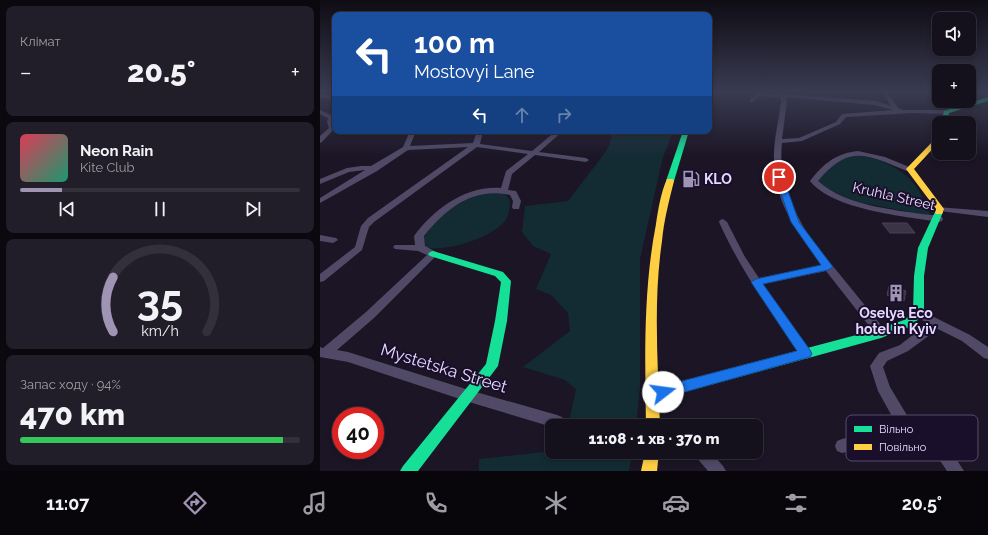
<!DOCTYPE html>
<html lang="uk">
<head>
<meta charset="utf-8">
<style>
  :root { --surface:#14101c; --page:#211e29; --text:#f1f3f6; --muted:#9d9da3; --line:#33303b; --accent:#9f94b3 }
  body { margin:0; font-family:Raleway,sans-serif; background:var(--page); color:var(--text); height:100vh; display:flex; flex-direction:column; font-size:15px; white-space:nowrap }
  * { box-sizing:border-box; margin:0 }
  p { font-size:13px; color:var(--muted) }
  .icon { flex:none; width:22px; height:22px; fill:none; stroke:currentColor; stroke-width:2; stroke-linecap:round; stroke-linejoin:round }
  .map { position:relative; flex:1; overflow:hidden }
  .panel { display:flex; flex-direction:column; gap:6px; padding:6px; background:#0b090f; width:320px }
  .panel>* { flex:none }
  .banner { position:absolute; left:12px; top:12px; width:380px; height:122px; border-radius:8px; box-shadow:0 2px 6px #0003,0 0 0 1px var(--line); background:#1a4fa0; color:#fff; overflow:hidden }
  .tools { position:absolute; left:612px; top:12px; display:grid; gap:8px }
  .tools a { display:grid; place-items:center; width:44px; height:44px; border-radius:8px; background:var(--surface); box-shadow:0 2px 6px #0003,0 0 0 1px var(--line); font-size:20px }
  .speed { position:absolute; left:12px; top:407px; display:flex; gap:8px; font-size:20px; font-weight:700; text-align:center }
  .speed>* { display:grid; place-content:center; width:52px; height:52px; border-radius:50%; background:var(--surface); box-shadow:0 2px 6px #0003,0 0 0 1px var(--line); line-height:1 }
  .speed .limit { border:6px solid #d22; background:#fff; color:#111 }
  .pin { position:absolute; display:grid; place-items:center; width:34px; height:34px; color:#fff; margin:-17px; border:2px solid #fff; border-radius:50%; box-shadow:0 1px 4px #0007 }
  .me { position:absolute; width:44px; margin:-22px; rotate:75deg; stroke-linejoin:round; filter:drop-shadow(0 0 3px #0008) }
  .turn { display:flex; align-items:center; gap:14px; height:84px; padding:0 16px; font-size:18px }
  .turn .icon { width:52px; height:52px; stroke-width:2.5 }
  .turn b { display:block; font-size:28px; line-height:34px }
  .lanes { display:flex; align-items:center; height:38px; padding:0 16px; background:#0003; justify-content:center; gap:20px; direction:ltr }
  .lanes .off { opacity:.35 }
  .big { font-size:30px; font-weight:800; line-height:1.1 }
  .panel .card { flex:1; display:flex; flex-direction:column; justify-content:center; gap:6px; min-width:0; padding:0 14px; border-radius:8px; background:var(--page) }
  .panel .dial { align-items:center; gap:0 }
  .dial svg { height:104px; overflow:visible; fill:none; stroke:var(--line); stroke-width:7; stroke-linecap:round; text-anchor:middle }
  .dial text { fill:var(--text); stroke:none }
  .song { display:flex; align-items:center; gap:12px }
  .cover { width:48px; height:48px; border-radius:6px; background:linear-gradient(135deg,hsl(350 70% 55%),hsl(160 70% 35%)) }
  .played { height:4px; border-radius:2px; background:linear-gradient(90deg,var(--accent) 15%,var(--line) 15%) }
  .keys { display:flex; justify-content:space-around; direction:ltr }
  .heat { display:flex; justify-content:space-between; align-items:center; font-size:22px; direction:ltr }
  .charge { height:6px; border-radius:3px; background:linear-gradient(90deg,#34c759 94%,var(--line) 0) }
  .trip { position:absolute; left:225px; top:419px; width:218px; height:40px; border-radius:8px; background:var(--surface); box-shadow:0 2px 6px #0003,0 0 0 1px var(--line); font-weight:800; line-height:40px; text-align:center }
  .menu { display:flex; height:64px; justify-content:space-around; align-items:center; background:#08060b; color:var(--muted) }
  .menu .icon { width:28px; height:28px }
  .menu .active { color:var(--accent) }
  .menu b { font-size:18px; color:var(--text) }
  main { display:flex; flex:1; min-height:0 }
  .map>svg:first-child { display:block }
  .green { fill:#132b33 }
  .building { fill:#3b3346; stroke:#4a4058 }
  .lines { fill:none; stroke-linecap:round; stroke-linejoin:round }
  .street { fill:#514a66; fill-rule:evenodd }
  .fast { fill:#16e098; fill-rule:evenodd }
  .slow { fill:#ffcf43; fill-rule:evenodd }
  .route { fill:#1a73e8; stroke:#114b97 }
  .labels { text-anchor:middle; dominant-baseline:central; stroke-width:4; stroke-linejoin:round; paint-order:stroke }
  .poi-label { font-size:14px; font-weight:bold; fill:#e6d9ff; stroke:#1a0f2b; text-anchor:start }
  .street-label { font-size:14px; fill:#e6d9ff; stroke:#1a0f2b }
  .near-street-label { font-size:17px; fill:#e6d9ff; stroke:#1a0f2b }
  .key { fill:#1a0f2b; stroke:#574c6b; stroke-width:1 }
  .key-label { font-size:11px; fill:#e6d9ff }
</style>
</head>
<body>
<main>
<section class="panel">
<div class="card"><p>Клімат</p>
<div class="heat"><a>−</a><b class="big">20.5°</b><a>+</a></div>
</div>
<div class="card">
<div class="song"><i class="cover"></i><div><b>Neon Rain</b><p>Kite Club</p></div></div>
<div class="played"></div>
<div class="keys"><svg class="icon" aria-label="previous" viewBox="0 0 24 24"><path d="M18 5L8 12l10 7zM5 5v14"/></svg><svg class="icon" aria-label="pause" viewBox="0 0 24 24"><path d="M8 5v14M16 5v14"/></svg><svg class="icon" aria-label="next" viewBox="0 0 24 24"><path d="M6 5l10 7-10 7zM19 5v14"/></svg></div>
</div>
<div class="card dial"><svg viewBox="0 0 100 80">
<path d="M14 69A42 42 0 1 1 86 69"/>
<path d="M14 69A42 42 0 0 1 14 27" stroke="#9f94b3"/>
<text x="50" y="56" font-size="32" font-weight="700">35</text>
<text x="50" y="72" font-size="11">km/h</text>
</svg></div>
<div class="card"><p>Запас ходу · 94%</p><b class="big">470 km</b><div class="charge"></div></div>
</section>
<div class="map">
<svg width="668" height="471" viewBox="0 0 668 471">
  <rect width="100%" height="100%" fill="#1b1525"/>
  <g class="green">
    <path d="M283,131H353L343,157L320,259V389L316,426H248L256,389L245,380L203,367L250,331L248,313L231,295L216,289L231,254L213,246L202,232L205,206L248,201L287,150L292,137Z"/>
    <path d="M532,153C553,156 582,167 595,185C602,194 606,205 611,216L537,202L500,186L495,181L505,168Z"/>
    <path d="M162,193H184L190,200C190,207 189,216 185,221C170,239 128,251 106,248L104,238C114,214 139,202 162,193Z"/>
    <path d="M232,444V452H312L309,471H159V459L224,452Z"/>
  </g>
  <g class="building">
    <path d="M562,223H587L595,233H570Z"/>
    <path d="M569,286L586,291L584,301L567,295Z"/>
  </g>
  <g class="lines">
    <g class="street">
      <path d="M438,92L458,94V92H462L464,94L556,101L571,106L562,92H567L578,108L583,110H626L629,112L626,114L592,113L526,117L520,124L482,141L462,143C458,178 472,208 490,238L565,330L567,333L565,336L561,338L557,336L506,271L443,284L492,354L490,358L486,359L482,358C452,314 421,271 399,222L400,220L403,219L407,222L425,257L439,278L502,265C479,236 454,201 454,162C453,141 459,121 461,101L460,97L439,96L434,102H430V100ZM465,97L555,105L573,110L522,114L516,122L479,138L462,139L467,101Z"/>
      <path d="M663,92H668V94L664,93Z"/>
      <path d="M0,94L15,95V99L0,98Z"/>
      <path d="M0,110L13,116L15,128L2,142L0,143V136L9,128L7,122L8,118L0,114Z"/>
      <path d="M90,131H96L90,146L153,143L157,131H163L160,144L212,151L236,131H243L219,152L266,158L269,160L266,162L215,155L192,174L188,190L196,191L201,201L199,209H193L192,207L193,201L190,195C152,187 126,209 104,236L105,246L116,252L118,254L54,318L17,350L28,352L149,390L237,415L242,417L244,422L242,426L232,427L149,402L28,362L0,357V347L3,348L46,312L107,255L98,251L75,249L73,247L75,245H95L94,236C114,209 146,185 181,188L186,171L208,154L157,147L54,222L49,227L42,250L4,281L0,282V274L35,247L41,226L48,218L148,147L88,150L57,171L0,203V198L45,170L29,172L0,184V179L27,168L41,166H51L83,147Z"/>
      <path d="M538,151L565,157L594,169L590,171H587C547,155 530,143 498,181C526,207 582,211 619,216L622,217L623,219L622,221L619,222C584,216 513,210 490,181C503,164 516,153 538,151Z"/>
      <path d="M617,207L668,211V217L620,211H617L616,209Z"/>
      <path d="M0,235L16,238L18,240L13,243L0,241Z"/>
      <path d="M598,309L650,335L668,347V359L664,358L642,341L618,329L588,351L567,361L563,367L570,387L591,422L600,430L629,448L644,471H627L617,456L588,438L522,453L517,451L515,446L517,441L522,439L578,427L558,391L550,366L559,353L580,345L608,323L594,316L592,313L594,310Z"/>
      <path d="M374,452H391L403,466L406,471H388L376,457Z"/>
    </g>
    <g class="fast">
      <path d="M668,97V101L629,113L627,123H621L624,111Z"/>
      <path d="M363,131H369L354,181L353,183H347L346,181Z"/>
      <path d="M619,209L623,212L608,248L604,276V313L592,326L561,338L332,401L327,399L325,395L327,391L332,389L559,329L584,320L593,312L594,276L598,248L615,212Z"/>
      <path d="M113,251L183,272L191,281L187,321L178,366L98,471H80L83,466L166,364L175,321L181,282L175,276L110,256L108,254L110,252Z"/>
    </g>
    <g class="slow">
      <path d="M619,136V142L594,169L624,209L622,214H616L615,212L616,209L586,169L617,137Z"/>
      <path d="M347,179H353L354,181C349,201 344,220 342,241C333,302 338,365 340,426H326C325,358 323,291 336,224C338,210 341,192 347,179Z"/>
      <path d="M325,452H339L337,471H321Z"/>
    </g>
  </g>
  <linearGradient id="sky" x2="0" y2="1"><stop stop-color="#0f0c14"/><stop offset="0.58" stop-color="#393b51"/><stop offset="1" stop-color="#393b51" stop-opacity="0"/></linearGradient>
  <rect width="668" height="158" fill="url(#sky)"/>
  <path class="route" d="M459,175L463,177L479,222L513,267L508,270L443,284L490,350L492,354L490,357L343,398L338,397L336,392L338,388L343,386L477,351L431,282L436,279L501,265L471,222L455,177Z"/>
  <defs>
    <g id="fuel-bare" transform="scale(1.38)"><path d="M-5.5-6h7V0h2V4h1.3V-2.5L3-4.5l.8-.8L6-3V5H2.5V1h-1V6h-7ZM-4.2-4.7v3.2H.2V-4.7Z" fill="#9f94b3" stroke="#1a0f2b" stroke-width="2.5" paint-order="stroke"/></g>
    <g id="building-bare" transform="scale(1.38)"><path d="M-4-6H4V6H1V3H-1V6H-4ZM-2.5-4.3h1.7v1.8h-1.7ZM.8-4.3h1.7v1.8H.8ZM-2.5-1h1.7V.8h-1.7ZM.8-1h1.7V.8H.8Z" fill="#9f94b3" stroke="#1a0f2b" stroke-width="2.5" paint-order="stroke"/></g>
  </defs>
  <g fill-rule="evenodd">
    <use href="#fuel-bare" x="371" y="179"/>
    <use href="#building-bare" x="576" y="293"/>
  </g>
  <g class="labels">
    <g class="poi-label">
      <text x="384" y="179">KLO</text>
      <text x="576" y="313" text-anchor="middle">Oselya Eco<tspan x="576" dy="16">hotel in Kyiv</tspan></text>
    </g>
    <g class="street-label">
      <text transform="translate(574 196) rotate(13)">Kruhla Street</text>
    </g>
    <g class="near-street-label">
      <text transform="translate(124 368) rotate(17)">Mystetska Street</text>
    </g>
  </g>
  <rect x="526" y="415" width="132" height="46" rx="6" class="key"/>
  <rect x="534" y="426" width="18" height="6" fill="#16e098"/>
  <rect x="534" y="444" width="18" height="6" fill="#ffcf43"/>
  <g class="key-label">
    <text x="559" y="433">Вільно</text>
    <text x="559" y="451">Повільно</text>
  </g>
</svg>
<div class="tools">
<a><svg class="icon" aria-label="sound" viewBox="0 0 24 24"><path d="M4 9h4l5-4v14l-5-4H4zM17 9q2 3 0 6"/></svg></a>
<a>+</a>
<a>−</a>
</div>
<div class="speed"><div class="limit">40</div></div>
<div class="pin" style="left:459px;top:177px;background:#d93025"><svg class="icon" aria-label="arrive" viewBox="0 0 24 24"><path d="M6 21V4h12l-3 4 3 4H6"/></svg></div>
<svg class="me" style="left:343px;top:392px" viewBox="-20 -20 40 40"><circle r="19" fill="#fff"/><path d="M0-13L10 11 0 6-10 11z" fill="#1a73e8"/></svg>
<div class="trip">11:08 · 1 хв · 370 m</div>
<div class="banner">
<div class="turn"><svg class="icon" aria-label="left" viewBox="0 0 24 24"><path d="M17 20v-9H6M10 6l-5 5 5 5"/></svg><div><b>100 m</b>Mostovyi Lane</div></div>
<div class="lanes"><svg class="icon" aria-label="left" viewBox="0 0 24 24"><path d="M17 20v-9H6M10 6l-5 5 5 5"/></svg><svg class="icon off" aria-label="ahead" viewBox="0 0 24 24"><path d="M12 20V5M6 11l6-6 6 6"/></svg><svg class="icon off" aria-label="right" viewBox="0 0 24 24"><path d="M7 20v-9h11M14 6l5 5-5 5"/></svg></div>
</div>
</div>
</main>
<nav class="menu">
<b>11:07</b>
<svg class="icon active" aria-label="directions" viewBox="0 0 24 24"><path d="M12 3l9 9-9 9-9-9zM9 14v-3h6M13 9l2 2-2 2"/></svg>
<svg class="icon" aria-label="music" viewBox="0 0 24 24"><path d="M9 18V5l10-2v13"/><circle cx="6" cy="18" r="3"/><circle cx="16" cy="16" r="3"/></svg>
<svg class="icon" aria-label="phone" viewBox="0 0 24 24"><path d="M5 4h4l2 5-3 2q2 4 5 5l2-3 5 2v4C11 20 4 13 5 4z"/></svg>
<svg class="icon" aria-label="climate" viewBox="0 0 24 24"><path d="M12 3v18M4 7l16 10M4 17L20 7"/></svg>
<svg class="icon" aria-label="car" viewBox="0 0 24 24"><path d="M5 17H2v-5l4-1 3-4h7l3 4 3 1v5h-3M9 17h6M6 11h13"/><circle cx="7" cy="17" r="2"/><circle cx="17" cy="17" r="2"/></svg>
<svg class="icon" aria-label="filters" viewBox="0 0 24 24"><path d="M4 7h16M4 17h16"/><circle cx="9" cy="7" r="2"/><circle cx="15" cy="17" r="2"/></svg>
<b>20.5°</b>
</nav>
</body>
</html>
